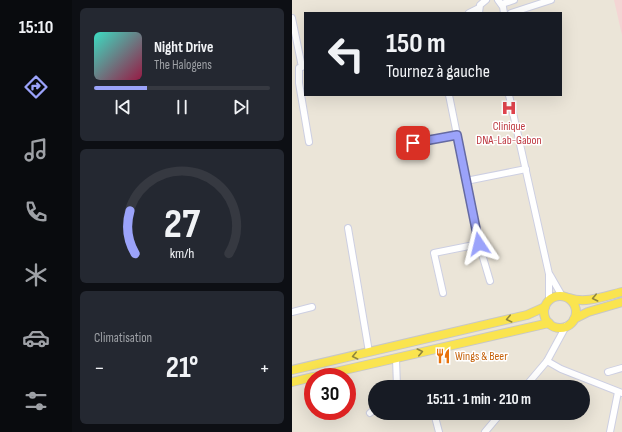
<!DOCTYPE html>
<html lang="fr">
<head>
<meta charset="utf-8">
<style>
  :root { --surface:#171b24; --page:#242831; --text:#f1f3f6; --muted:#9ea1a6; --line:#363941; --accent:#9ba3fa }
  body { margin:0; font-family:"Sofia Sans Condensed",sans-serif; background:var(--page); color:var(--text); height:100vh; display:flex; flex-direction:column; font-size:15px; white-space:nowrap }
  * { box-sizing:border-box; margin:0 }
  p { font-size:13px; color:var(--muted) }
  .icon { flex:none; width:22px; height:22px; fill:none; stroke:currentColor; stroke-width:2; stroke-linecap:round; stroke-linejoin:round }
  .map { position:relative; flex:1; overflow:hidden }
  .sheet { display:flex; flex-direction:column; gap:8px; padding:8px; background:#0d0f14; width:220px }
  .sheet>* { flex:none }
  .top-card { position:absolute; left:12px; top:12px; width:258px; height:84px; border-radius:0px; box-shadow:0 4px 16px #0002; background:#171b24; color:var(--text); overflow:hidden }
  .speed { position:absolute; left:12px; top:368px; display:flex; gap:8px; font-size:20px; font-weight:700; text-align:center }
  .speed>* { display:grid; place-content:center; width:52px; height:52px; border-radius:50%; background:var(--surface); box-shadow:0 4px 16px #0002; line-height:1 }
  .speed .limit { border:6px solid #d22; background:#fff; color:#111 }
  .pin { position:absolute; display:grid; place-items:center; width:34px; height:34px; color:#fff; margin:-17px; border-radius:8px; box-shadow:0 2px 6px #0006 }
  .me { position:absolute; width:44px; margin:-22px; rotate:350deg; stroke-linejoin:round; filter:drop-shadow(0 0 3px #0008) }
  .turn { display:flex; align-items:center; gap:14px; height:84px; padding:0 16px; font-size:18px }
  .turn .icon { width:52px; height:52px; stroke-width:2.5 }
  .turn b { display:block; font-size:28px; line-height:34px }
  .big { font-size:30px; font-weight:700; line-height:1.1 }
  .sheet .card { flex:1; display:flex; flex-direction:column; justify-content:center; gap:6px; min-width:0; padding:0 14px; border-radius:6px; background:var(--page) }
  .sheet .dial { align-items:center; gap:0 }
  .dial svg { height:104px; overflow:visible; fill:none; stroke:var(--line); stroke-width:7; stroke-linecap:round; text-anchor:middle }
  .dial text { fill:var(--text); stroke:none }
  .song { display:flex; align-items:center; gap:12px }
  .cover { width:48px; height:48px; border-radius:6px; background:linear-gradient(135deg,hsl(170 70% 55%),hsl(340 70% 35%)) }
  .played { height:4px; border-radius:2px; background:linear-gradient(90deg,var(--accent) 30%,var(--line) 30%) }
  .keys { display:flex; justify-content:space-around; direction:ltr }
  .heat { display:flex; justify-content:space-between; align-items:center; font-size:22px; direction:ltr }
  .trip { position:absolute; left:76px; top:380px; width:222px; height:40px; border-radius:20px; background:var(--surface); box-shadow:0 4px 16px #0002; font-weight:700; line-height:40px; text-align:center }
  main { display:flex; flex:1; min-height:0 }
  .tab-bar { display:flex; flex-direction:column; width:72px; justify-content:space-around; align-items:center; background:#090b0e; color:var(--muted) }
  .tab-bar .icon { width:28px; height:28px }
  .tab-bar .selected { color:var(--accent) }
  .tab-bar b { font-size:18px; color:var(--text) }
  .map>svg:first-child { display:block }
  .medical { fill:#f4d5d4 }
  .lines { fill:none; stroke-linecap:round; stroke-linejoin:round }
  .minor-casing { stroke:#cdcfe2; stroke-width:8 }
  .major-casing { stroke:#c7c7c7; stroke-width:10 }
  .minor { stroke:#fff; stroke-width:6 }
  .major { stroke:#fae44f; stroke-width:8 }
  .oneway { stroke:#91863c }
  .route-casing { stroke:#656aa2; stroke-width:10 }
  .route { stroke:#9ba3fa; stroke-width:7 }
  .labels { text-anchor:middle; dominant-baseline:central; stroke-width:3; stroke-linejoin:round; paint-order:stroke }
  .health-label { font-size:12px; fill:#be3a42; stroke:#fff }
  .food-label { font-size:12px; fill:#c56008; stroke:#fff; text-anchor:start }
</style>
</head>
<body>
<main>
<nav class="tab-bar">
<b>15:10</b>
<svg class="icon selected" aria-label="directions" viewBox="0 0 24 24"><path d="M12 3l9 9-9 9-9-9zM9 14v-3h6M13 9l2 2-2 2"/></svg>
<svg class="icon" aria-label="music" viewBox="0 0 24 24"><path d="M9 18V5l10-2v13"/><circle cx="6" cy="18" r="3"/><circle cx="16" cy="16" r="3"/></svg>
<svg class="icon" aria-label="phone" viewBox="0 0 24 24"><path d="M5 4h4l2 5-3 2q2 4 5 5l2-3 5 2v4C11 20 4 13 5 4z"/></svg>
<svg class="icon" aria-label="climate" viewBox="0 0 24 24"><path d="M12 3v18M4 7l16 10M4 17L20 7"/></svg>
<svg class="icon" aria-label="car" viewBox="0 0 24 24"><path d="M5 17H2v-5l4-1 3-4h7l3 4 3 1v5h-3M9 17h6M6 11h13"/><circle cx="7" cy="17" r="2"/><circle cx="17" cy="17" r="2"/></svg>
<svg class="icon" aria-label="filters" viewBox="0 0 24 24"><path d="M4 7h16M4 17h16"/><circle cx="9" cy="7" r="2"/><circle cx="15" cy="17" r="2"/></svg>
</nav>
<section class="sheet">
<div class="card">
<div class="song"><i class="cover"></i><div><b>Night Drive</b><p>The Halogens</p></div></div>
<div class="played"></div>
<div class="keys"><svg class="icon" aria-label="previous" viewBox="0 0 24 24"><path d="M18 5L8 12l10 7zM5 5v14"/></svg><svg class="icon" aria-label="pause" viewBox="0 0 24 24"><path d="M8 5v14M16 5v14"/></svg><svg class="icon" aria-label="next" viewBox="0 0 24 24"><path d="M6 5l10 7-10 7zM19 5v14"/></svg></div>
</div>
<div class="card dial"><svg viewBox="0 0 100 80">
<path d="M14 69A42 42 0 1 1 86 69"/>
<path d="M14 69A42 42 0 0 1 10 36" stroke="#9ba3fa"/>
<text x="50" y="56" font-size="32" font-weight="700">27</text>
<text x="50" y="72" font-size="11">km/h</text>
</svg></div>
<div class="card"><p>Climatisation</p>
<div class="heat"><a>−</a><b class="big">21°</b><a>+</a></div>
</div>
</section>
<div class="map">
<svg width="330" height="432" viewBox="0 0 330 432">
  <rect width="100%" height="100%" fill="#ebe5d8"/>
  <path class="medical" d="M322,0H330V35Z"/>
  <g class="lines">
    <g class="minor-casing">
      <g id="minor">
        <path d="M206,0L211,7L212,13"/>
        <path d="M210,4L222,0"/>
        <path d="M177,13L187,8"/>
        <path d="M187,13L188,5L194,0"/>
        <path d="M219,13L259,0"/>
        <path d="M0,18L10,67"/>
        <path d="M7,68V83L17,142"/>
        <path d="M217,95L257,274V300"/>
        <path d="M121,143L165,135"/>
        <path d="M174,181L234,169"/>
        <path d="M56,228L77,352"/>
        <path d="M187,244L198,281"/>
        <path d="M258,275L270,296"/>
        <path d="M151,293L142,253L187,244L157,95"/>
        <path d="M0,312L20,307"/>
        <path d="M104,358L105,387"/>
        <path d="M255,361L269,369L330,393"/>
        <path d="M316,372L330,368"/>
        <path d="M233,387L255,361L274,326"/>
        <path d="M78,413L83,409"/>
        <path d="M142,413L147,432"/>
        <path d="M193,432L209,413"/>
        <path d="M318,432L326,392"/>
      </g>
    </g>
    <g class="major-casing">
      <g id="major">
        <circle cx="268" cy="312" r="16"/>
        <path d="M277,298C294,304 313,296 330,292"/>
        <path d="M282,319L296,312L330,302"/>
        <path d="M0,370L235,315L253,307"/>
        <path d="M22,377L257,323"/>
        <path d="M0,382L21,377"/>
      </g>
    </g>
    <use href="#minor" class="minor"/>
    <use href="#major" class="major"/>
  </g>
  <defs><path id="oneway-chevron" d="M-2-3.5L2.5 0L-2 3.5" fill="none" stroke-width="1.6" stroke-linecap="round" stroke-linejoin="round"/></defs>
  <g class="oneway">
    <use href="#oneway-chevron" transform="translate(303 298) rotate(167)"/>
    <use href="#oneway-chevron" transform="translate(217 319) rotate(167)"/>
    <use href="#oneway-chevron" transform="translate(128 352) rotate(-13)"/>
    <use href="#oneway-chevron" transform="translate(63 356) rotate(167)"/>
  </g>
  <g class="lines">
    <g class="route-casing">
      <path id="route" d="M121,143L165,135L187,244"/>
    </g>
    <use href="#route" class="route"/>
  </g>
  <defs>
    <g id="hospital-bare" transform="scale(1.2)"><path d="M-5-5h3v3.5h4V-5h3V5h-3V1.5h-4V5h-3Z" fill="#e0444e" stroke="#fff" stroke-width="2.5" paint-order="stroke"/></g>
    <g id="restaurant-bare" transform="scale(1.2)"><path d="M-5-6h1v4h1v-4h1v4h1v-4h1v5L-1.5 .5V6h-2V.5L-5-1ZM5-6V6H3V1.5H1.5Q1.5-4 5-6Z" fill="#e8710a" stroke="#fff" stroke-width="2.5" paint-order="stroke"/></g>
  </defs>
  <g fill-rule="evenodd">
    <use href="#hospital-bare" x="217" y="108"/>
    <use href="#restaurant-bare" x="151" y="356"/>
  </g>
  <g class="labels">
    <g class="health-label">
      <text x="217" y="126">Clinique<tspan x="217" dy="14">DNA-Lab-Gabon</tspan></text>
    </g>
    <g class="food-label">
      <text x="163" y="356">Wings &amp; Beer</text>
    </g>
  </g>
</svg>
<div class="speed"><div class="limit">30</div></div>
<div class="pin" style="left:121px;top:143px;background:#d93025"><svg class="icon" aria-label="arrive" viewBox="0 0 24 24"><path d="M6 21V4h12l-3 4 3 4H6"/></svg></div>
<svg class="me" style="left:187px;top:244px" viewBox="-20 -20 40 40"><path d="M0-17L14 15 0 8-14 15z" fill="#9ba3fa" stroke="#fff" stroke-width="4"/></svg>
<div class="trip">15:11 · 1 min · 210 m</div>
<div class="top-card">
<div class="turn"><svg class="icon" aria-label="left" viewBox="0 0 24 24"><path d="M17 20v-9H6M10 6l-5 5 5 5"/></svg><div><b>150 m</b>Tournez à gauche</div></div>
</div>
</div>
</main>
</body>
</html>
